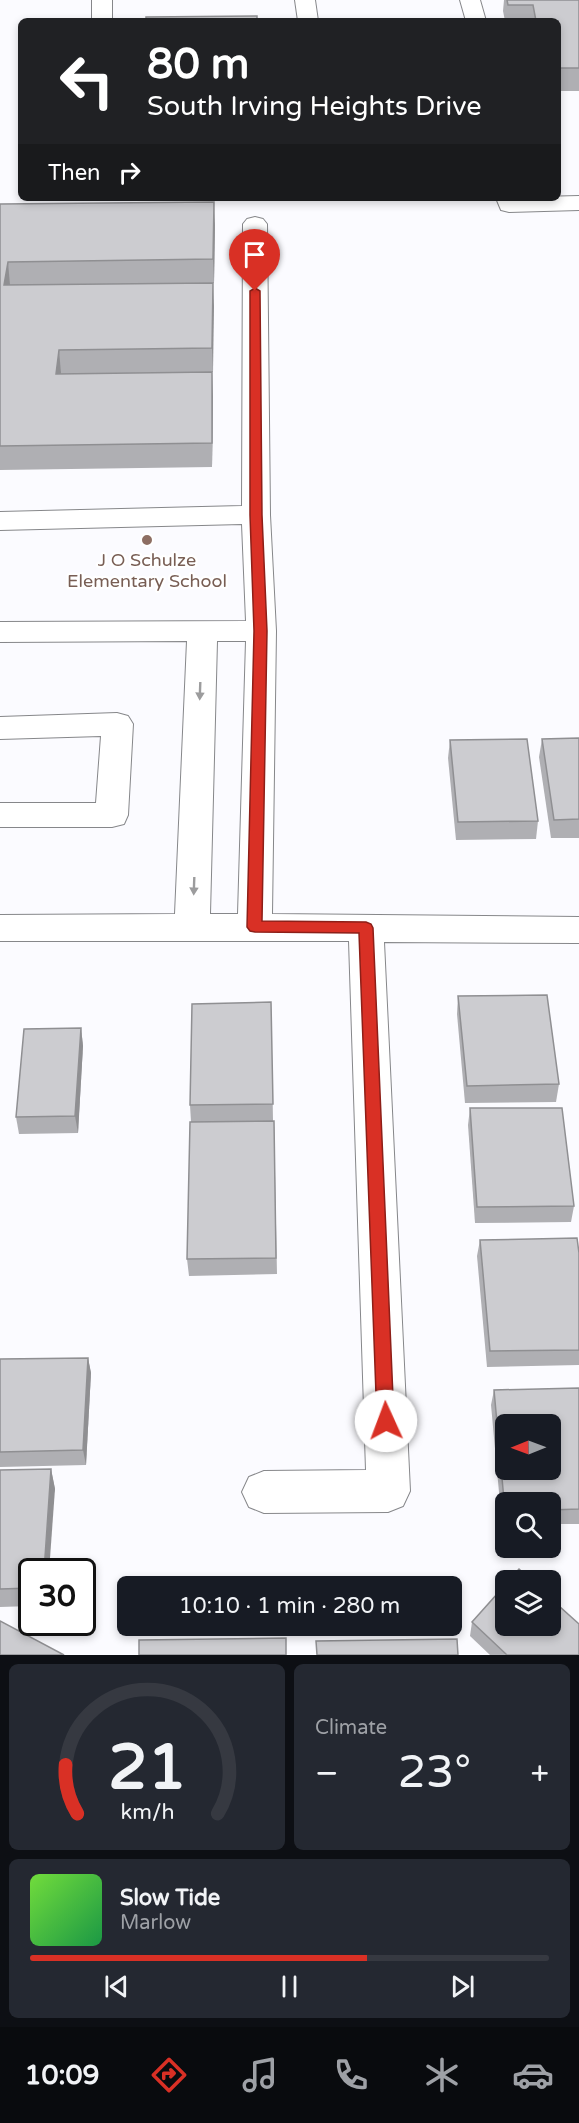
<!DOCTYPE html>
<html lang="en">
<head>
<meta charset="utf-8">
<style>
  :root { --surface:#171b24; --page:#242831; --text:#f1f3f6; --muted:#9ea1a6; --line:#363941; --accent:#d93025 }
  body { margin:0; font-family:"Varela Round",sans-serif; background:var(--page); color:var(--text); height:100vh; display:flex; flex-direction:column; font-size:22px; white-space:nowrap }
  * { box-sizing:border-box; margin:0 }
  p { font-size:20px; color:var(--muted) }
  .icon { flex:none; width:33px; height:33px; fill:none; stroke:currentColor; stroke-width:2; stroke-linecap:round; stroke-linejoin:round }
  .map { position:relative; height:1655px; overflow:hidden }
  .sheet { display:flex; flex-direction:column; gap:9px; padding:9px; background:#0d0f14; flex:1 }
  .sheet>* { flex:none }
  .hud { position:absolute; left:18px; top:18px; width:543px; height:183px; border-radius:9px; box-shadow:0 3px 9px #0003; background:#202124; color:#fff; overflow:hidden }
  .needle { width:39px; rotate:269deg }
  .controls { position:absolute; left:495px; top:1414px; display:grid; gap:12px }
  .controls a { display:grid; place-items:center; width:66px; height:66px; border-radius:9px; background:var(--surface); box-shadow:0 3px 9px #0003; font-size:30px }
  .speed { position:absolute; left:18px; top:1558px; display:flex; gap:12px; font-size:30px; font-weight:700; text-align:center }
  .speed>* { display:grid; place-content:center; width:78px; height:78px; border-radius:50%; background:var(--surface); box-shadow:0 3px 9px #0003; line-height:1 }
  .speed .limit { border:3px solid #111; border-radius:9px; background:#fff; color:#111 }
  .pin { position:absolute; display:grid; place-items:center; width:51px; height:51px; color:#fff; margin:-62px -26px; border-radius:50% 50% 50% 0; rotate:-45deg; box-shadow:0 0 6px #0007 }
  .pin .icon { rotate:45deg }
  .me { position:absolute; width:66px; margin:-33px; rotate:358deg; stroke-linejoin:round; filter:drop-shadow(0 0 4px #0008) }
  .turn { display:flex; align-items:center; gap:21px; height:126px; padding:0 30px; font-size:27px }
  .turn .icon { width:78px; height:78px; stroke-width:2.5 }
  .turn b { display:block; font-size:42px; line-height:51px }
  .then { display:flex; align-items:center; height:57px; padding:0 30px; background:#0003; gap:12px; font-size:22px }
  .big { font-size:45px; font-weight:600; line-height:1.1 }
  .sheet .tile { flex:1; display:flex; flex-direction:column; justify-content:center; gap:9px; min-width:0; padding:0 21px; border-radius:9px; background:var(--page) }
  .sheet .dial { align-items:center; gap:0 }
  .dial svg { height:156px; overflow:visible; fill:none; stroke:var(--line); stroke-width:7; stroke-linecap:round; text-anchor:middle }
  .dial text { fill:var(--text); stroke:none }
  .song { display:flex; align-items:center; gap:18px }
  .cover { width:72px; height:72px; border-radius:9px; background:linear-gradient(135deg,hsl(100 70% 55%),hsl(140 70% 35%)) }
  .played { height:6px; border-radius:3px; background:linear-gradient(90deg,var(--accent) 65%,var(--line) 65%) }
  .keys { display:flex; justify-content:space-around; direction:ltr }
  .heat { display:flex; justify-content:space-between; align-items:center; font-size:33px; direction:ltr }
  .sheet .tiles { flex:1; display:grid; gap:9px; grid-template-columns:1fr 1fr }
  .tile:last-child { grid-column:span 2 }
  .trip { position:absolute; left:117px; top:1576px; width:345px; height:60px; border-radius:9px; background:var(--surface); box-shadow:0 3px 9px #0003; font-weight:600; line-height:60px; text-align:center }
  .tab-bar { display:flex; height:96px; justify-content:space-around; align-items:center; background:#090b0e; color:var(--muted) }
  .tab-bar .icon { width:42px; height:42px }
  .tab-bar .current { color:var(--accent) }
  .tab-bar b { font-size:27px; color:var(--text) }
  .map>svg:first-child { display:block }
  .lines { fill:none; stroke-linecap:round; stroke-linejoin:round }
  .minor-casing { stroke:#86878a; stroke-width:2 }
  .minor { fill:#fff; fill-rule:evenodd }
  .wall { fill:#afafb3 }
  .shaded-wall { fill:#8f8f92 }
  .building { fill:#ccccd0; stroke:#8f8f92; stroke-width:1.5; fill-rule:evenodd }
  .oneway { fill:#9c9c9d }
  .route { fill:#d93025; stroke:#8d1f18; stroke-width:1.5 }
  .education-dot { fill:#8d6e63; stroke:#fff; stroke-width:2 }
  .labels { text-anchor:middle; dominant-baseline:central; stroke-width:4.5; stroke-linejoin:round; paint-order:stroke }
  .education-label { font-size:18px; fill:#785e54; stroke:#fff }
</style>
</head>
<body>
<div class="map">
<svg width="579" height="1655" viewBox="0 0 579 1655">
  <rect width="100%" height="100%" fill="#fbfbff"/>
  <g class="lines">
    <g class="minor-casing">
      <g id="minor">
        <rect x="92" y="0" width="20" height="21"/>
        <path d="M295,0H315L318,21H298Z"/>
        <path d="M460,0H480L486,21H466Z"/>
        <path d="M579,196V210L509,212L501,210L496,198Z"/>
        <path d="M255,217L263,219L267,224L270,515L276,631L272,914L579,917V943L384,942L410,1491L403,1506L388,1512L264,1513L249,1507L242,1492L249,1477L264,1471L366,1470L349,941H0V915L175,914L187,641L0,642V622L246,621L242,524L0,530V512L242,506L243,224L247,219ZM217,641H246L238,914H210Z"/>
        <path d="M117,713L128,716L133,724L128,815L124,824L112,827H0V803H96L101,736L0,739V717Z"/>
      </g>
    </g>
    <use href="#minor" class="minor"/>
  </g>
  <g class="wall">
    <path d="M504,0H579V91H558V21H505L503,11Z"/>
    <path d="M0,204L215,225L214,283L36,285L213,283V372L61,374L213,396L212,467L0,470Z"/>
    <path d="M579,738V838H551L539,757L542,739Z"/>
    <path d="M450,740L538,821L536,839L456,840L448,758Z"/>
    <path d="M458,996L559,1084L556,1102L465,1103L457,1014Z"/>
    <path d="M271,1002L273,1121H274L277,1274L189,1276L187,1259L191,1122L190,1105Z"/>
    <path d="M81,1028L83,1046L78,1133L19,1134L16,1117Z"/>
    <path d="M470,1108L574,1206L571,1222L475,1223L468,1125Z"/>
    <path d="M480,1240L579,1253V1365L487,1367L477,1256Z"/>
    <path d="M88,1358L91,1373L86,1465L0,1467V1359Z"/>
    <path d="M579,1388V1524H550V1503H506V1525H502L491,1405L494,1390Z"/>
    <path d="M51,1469L55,1489L32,1572V1606L0,1607V1470Z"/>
    <path d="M472,1622L579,1655H490L470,1636Z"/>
  </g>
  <g class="shaded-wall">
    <path d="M214,202L215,225L214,283L213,259Z"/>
    <path d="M8,262L10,285H4Z"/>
    <path d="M213,283L214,306L213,372L212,348Z"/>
    <path d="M59,350L61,373L59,398L56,374Z"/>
    <path d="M212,372L213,396L212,467Z"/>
    <path d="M81,1028L83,1046L78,1133L75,1116Z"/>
    <path d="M88,1358L91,1373L86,1465L83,1450Z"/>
    <path d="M51,1469L55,1489L49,1572H44Z"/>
  </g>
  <g class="building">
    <path d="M507,0H579V68H558V21H536L533,5H508Z"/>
    <path d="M257,16V21H146V17Z"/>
    <path d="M214,202L213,259L8,262L4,285L213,283L212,348L59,350L56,374L212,372V443L0,446V204Z"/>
    <path d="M579,738V819L554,820L542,739Z"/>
    <path d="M527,739L538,821L458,822L450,740Z"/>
    <path d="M547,995L559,1084L467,1086L458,996Z"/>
    <path d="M271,1002L273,1104L190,1105L192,1004Z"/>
    <path d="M81,1028L75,1116L16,1117L24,1029Z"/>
    <path d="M470,1108H562L574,1206L477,1207Z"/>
    <path d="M274,1121L276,1258L187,1259L190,1122Z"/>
    <path d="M577,1238L579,1253V1350L490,1351L480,1240Z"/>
    <path d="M88,1358L83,1450L0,1452V1359Z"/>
    <path d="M579,1388V1509L550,1510V1503H506L505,1511L494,1390ZM506,1425H550V1470H506Z"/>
    <path d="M51,1469L44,1572H32V1588L0,1589V1470Z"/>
    <path d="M519,1569L532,1581H508Z"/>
    <path d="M506,1584V1626H550V1598L579,1624V1655H507L472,1622Z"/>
    <path d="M0,1621L64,1655H0Z"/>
    <path d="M286,1638V1655H139V1640Z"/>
    <path d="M457,1639L458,1655H317L316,1641Z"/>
  </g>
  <defs><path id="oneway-solid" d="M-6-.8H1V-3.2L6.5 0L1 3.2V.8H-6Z" transform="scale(1.5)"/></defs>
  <g class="oneway">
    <use href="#oneway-solid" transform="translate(200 691) rotate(92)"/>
    <use href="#oneway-solid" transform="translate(194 886) rotate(92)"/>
  </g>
  <path class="route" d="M255,288L260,291L262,515L267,631L262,921L366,922L371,924L373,928L394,1421L392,1426L386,1429L380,1426L377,1421L359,933L255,932L250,931L247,927L254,631L250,515V291Z"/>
  <circle class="education-dot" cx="147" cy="540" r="6"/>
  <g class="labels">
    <g class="education-label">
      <text x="147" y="560">J O Schulze<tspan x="147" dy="21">Elementary School</tspan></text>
    </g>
  </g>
</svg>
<div class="controls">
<a><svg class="needle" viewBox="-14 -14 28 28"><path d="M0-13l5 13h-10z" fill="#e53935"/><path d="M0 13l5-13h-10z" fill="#9ea1a6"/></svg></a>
<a><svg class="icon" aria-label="search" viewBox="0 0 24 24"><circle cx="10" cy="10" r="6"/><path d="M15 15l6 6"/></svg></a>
<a><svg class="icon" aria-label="layers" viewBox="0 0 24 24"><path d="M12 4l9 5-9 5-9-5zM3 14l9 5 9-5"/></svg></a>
</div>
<div class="speed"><div class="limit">30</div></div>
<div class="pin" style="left:255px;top:291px;background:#d93025"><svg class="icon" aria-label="arrive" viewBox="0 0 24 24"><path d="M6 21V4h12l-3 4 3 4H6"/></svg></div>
<svg class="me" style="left:386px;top:1421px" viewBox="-20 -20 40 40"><circle r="19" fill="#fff"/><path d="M0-13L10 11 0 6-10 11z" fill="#d93025"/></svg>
<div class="trip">10:10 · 1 min · 280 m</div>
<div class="hud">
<div class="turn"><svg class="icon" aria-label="left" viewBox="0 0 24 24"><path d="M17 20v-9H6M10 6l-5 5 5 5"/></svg><div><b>80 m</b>South Irving Heights Drive</div></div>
<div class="then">Then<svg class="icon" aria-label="right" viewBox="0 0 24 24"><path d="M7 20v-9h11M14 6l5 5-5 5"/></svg></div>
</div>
</div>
<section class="sheet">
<div class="tiles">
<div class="tile dial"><svg viewBox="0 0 100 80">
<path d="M14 69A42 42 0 1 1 86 69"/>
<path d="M14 69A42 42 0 0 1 8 44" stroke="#d93025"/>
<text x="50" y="56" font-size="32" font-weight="700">21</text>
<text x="50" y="72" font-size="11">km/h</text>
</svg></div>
<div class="tile"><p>Climate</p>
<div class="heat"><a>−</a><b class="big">23°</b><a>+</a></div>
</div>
<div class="tile">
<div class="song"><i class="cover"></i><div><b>Slow Tide</b><p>Marlow</p></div></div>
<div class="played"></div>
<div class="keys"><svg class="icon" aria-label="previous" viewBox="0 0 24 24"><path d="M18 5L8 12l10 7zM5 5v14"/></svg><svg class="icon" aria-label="pause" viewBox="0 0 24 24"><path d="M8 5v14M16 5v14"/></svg><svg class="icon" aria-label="next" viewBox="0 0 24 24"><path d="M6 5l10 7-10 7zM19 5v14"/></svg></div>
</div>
</div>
</section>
<nav class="tab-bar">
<b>10:09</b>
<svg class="icon current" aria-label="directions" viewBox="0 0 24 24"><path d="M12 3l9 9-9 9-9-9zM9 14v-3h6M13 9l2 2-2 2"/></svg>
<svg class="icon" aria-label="music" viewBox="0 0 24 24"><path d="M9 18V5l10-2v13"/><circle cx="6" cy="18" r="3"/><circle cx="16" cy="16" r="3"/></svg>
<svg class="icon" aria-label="phone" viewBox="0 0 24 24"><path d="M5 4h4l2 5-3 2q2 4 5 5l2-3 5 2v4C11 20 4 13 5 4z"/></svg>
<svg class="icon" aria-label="climate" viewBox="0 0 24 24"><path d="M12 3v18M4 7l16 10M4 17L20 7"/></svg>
<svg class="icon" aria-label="car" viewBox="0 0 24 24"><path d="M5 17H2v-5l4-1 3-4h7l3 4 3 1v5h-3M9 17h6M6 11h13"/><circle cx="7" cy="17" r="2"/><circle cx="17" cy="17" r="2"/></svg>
</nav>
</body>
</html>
